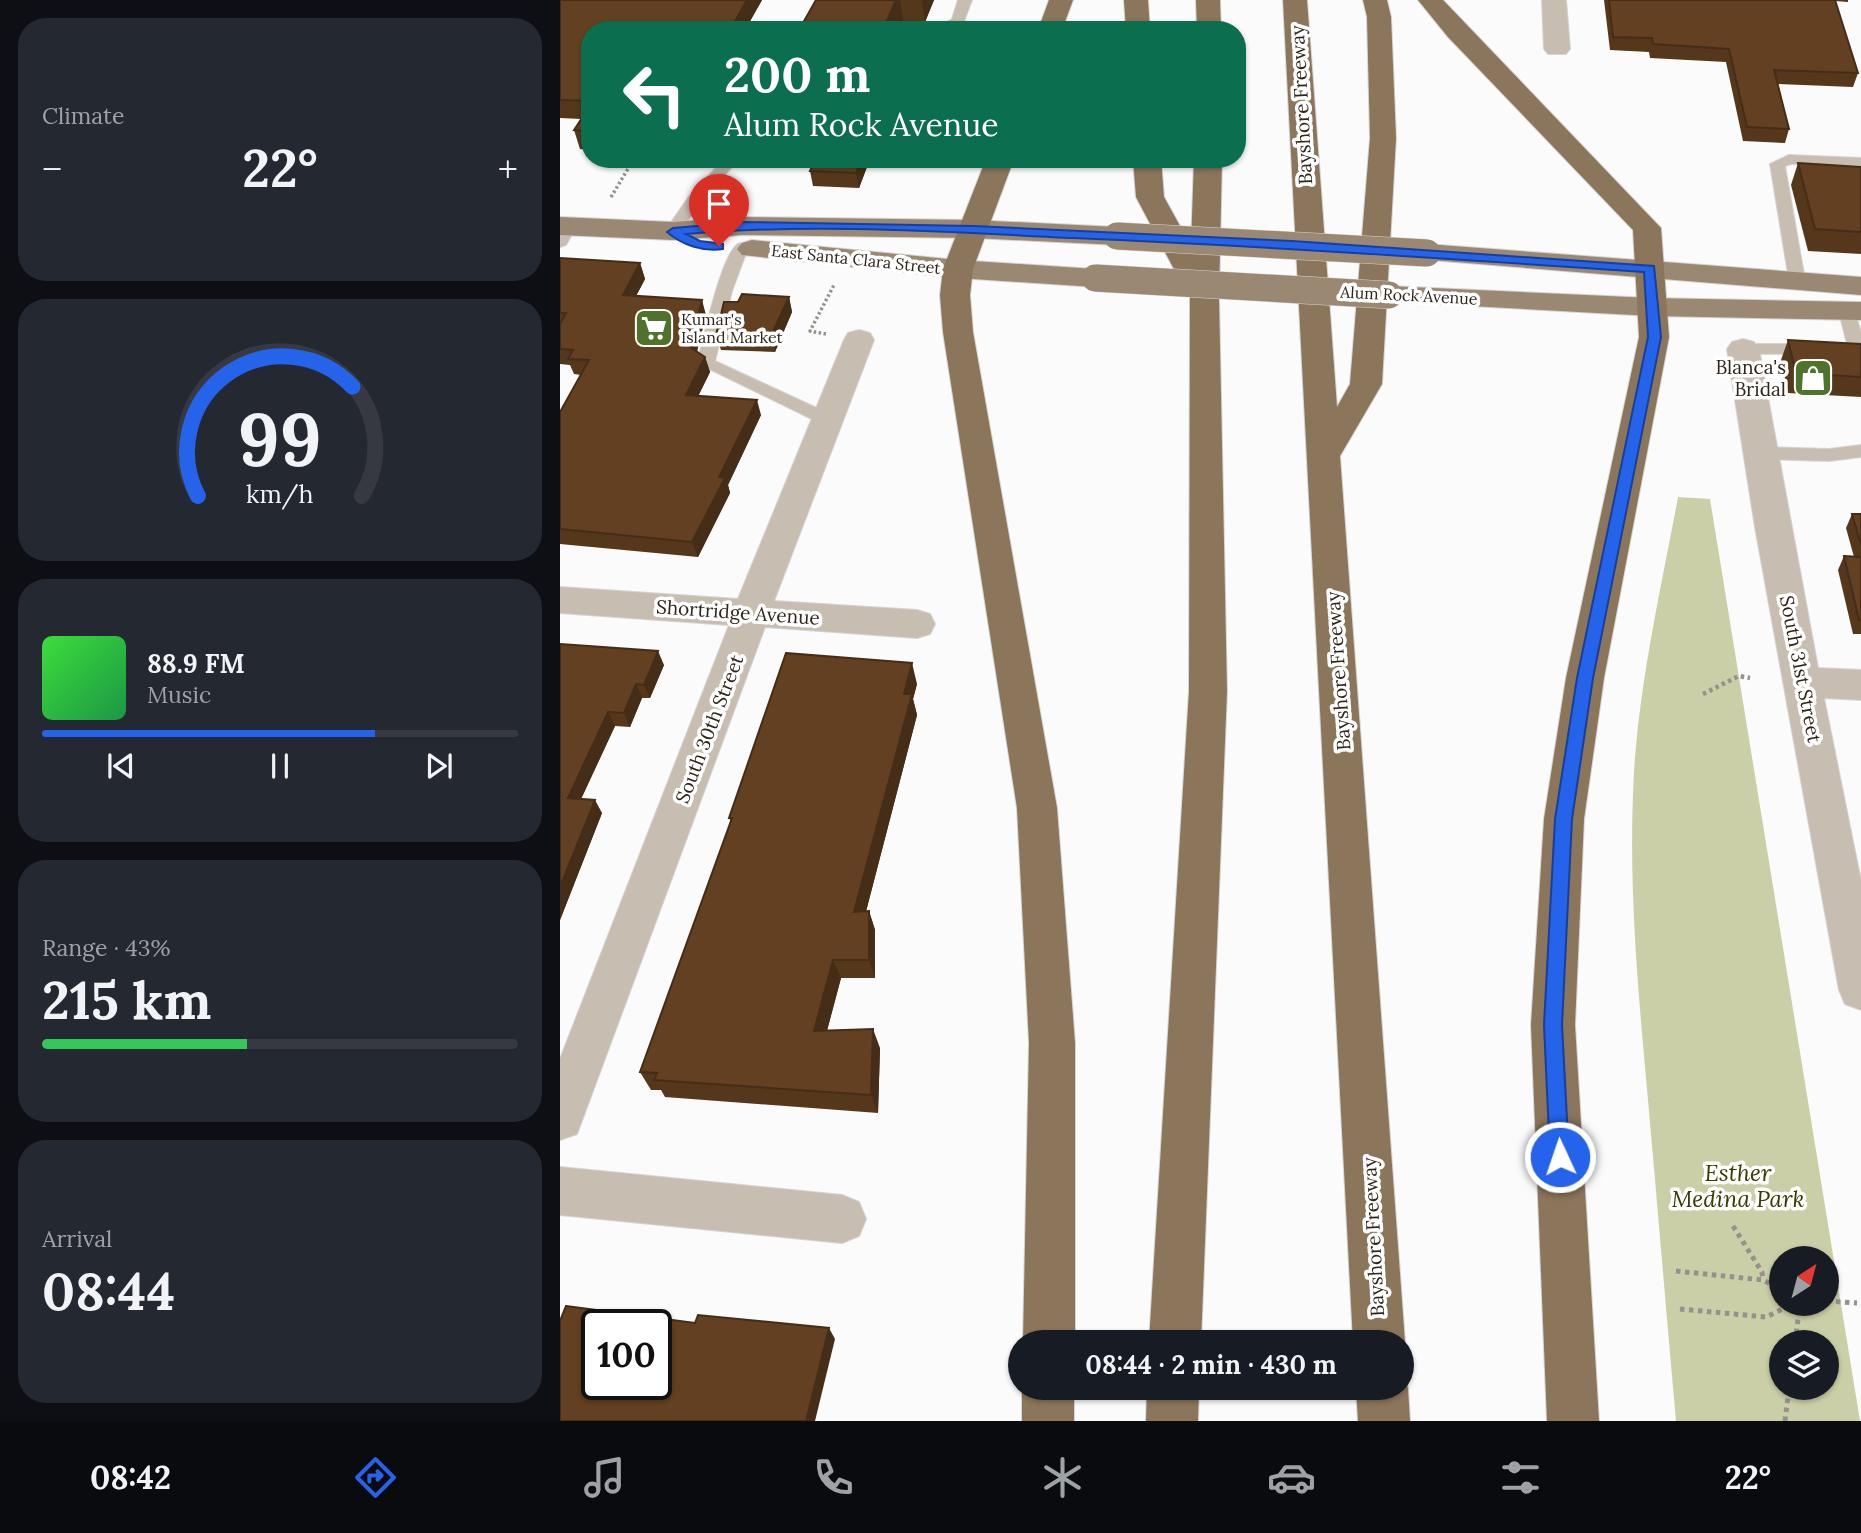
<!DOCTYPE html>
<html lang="en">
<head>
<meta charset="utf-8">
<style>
  :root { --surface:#171b24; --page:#242831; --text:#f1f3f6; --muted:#9ea1a6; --line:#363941; --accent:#2563eb }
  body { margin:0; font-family:Lora,serif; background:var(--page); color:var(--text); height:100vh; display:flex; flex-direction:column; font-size:26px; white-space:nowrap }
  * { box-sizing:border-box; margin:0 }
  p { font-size:23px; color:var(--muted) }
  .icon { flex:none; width:38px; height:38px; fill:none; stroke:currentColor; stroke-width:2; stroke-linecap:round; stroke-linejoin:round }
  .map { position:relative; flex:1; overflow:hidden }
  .panel { display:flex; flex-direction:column; gap:18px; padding:18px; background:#0d0f14; width:560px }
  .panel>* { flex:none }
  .top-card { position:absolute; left:21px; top:21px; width:665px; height:147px; border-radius:28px; box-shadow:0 2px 5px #0004; background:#0b6e4f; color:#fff; overflow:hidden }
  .needle { width:46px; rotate:36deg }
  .buttons { position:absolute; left:1209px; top:1246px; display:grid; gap:14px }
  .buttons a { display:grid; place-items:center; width:70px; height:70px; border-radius:50%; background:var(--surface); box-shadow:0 2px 5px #0004; font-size:35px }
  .speed { position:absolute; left:21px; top:1309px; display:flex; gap:14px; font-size:35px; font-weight:700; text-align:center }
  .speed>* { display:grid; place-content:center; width:91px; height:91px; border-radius:50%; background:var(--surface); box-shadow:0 2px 5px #0004; line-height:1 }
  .speed .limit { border:4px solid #111; border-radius:10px; background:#fff; color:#111 }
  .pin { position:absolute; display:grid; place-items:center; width:60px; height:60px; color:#fff; margin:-72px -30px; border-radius:50% 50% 50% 0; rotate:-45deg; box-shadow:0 0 7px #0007 }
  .pin .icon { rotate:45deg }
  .me { position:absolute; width:77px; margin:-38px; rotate:357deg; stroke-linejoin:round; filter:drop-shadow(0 0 5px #0008) }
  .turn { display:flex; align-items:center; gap:24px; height:147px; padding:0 28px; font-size:32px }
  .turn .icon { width:91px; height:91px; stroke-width:2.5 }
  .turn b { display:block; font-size:49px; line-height:60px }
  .big { font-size:52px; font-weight:800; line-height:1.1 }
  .panel .widget { flex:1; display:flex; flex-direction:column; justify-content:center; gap:10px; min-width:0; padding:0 24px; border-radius:28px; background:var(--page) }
  .panel .dial { align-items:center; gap:0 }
  .dial svg { height:182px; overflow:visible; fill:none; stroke:var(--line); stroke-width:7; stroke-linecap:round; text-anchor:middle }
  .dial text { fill:var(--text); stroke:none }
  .song { display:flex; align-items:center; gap:21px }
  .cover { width:84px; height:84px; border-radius:10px; background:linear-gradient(135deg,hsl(120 70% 55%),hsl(140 70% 35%)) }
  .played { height:7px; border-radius:4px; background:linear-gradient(90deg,var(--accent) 70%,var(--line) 70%) }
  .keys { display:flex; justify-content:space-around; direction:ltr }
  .heat { display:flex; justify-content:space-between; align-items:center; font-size:38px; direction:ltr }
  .charge { height:10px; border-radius:5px; background:linear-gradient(90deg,#34c759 43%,var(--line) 0) }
  .trip { position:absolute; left:448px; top:1330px; width:406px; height:70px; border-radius:35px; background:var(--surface); box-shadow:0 2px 5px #0004; font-weight:800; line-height:70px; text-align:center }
  .dock { display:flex; height:112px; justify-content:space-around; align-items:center; background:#090b0e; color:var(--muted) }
  .dock .icon { width:49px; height:49px }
  .dock .current { color:var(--accent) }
  .dock b { font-size:32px; color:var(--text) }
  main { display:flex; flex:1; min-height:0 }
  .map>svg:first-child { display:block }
  .green { fill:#cbcfa7; fill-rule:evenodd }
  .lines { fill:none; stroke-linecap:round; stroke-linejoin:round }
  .service-casing { stroke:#d6d4d3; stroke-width:2 }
  .minor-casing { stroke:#d6d4d3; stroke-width:2 }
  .primary-casing { stroke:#d6d4d3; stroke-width:2 }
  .motorway-casing { stroke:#d6d4d3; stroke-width:2 }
  .path-far2 { stroke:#97918c; stroke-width:3.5; stroke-dasharray:2.5 2.5; stroke-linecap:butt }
  .path-far1 { stroke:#97918c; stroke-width:4.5; stroke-dasharray:3.5 3.5; stroke-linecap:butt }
  .path { stroke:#97918c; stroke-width:5; stroke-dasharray:4.5 4.5; stroke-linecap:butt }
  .service { fill:#c8bdb1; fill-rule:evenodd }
  .minor { fill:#c8bdb1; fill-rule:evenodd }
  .primary { fill:#9b8872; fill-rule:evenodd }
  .motorway { fill:#8b755b; fill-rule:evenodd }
  .primary-bridge-casing { stroke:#d6d4d3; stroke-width:28; stroke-linecap:butt }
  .primary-bridge { stroke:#9b8872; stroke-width:27 }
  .wall { fill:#55371c }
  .shaded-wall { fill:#452d17 }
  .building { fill:#634021; stroke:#452d17; stroke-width:2; fill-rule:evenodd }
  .route { fill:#2563eb; stroke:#184099; stroke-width:2 }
  .labels { text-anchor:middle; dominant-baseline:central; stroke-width:7; stroke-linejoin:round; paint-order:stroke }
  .far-street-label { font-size:16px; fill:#30251b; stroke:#fff }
  .far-poi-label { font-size:16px; fill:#30251b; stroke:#fff; text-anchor:start }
  .street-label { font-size:19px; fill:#30251b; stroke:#fff }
  .poi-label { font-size:19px; fill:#30251b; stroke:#fff; text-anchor:end }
  .near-park-label { font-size:23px; font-style:italic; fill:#393c00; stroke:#fff }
</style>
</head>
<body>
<main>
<section class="panel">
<div class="widget"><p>Climate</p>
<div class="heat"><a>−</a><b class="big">22°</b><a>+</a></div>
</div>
<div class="widget dial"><svg viewBox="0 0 100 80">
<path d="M14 69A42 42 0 1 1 86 69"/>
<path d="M14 69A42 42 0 0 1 82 21" stroke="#2563eb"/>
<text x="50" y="56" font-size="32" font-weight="700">99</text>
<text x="50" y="72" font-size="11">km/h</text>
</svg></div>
<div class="widget">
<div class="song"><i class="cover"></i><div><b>88.9 FM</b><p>Music</p></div></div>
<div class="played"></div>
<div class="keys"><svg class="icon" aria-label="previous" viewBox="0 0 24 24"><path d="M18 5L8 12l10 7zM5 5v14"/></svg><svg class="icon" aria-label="pause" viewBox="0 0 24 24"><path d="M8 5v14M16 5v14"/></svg><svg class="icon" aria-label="next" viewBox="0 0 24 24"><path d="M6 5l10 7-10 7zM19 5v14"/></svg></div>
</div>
<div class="widget"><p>Range · 43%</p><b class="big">215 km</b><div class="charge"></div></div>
<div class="widget"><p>Arrival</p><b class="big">08:44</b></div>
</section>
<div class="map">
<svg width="1301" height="1421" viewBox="0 0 1301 1421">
  <rect width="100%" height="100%" fill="#fbfbfb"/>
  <path class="green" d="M1118,497L1150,499L1300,1421H1116C1106,1310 1097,1200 1087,1089C1077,979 1067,868 1075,757C1082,670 1102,583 1118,497ZM1222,1258H1267V1304H1222ZM1222,1342H1267V1388H1222Z"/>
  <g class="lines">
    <g class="service-casing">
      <g id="service">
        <path d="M398,0H412L403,24L391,30H373L392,19Z"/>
        <path d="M1229,155L1301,158V166L1231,164L1225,166L1245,280L1237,285L1229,280L1210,164Z"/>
        <path d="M164,159H179L139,204L119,234H107L105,231L128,198Z"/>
        <path d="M8,222L16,227L6,245L0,247V227Z"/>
        <path d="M180,243L188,248L172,291L155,361L274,416L277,420L274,424H262L137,363C143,343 162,248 180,243Z"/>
        <path d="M1287,307L1295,312L1301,333V353L1183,354L1175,349L1183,344H1287L1279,312Z"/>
        <path d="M1301,445V457L1269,461L1202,459L1193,453L1202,447L1269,449Z"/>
      </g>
    </g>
    <g class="minor-casing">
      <g id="minor">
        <path d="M982,0H1006L1010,49L1006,54H988L984,49Z"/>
        <path d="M299,330L310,333L314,340L214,601L357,610L370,614L375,624L370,634L357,638L205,627L23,1118L17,1134L0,1140V1059L169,625L0,613V587L178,599L284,340L288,333Z"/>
        <path d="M1183,339L1194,342L1199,349L1258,668L1301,670V700L1264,698L1301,881V1010L1285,1004L1279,990L1195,527L1167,349L1172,342Z"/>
        <path d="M0,1167L282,1195L299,1202L306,1219L299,1236L282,1243L0,1215Z"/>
      </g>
    </g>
    <g class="primary-casing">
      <g id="primary">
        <path d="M0,217L113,222L183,217L413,220L557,227L567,230L571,236L567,242L557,245L413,238L183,235L113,240L0,235Z"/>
        <path d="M192,240L398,260L535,269L546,272L550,278L546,284L535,287L398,278L182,255L177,249L182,243Z"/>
        <path d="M867,244L1301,277V295L857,259L852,253L857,247Z"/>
        <path d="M829,286L1092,298L1301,302V320L1092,316L818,301L814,295L818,289Z"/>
      </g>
    </g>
    <g class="motorway-casing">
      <g id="motorway">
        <path d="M489,0H513L502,30H478Z"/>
        <path d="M564,0H588L590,30H566Z"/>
        <path d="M636,0H660L661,30H637Z"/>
        <path d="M723,0H747L777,407L790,384L810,138L807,17L803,0H827L831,17L836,138L822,384L780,456L845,1342L842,1349V1342H793Z"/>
        <path d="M858,0H883L1101,228L1109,337L1044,678L1024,819L1015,1025L1039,1421H987L971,1025L984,819L1006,678L1079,337L1073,230L888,37Z"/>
        <path d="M426,159H454L413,269L410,295L413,332L497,808L515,1043V1342H463L469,1043L457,808L383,332L380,295L383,269Z"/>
        <path d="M573,159H601L604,197L631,246L634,159H662L659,298L667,691L641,1342H589L629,691L630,280L620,277L615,271L576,197Z"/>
        <path d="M842,1373L848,1388L850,1421H798L796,1388H842Z"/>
        <rect x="462" y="1388" width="52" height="33"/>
        <path d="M587,1388H639L638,1421H586Z"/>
      </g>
    </g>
    <g class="path-far2">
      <path d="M51,197L74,159"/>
      <path d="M266,334L250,331L274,285"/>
    </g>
    <path class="path-far1" d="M1143,694L1179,676L1190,678"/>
    <g class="path">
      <path d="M1173,1226L1202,1272L1203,1280"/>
      <path d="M1116,1271L1203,1280L1222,1290"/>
      <path d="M1267,1301L1297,1303"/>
      <path d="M1120,1309L1206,1317L1233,1304"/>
      <path d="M1235,1342L1240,1304"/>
      <path d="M1225,1421L1229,1388"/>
    </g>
    <use href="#service" class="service"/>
    <use href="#minor" class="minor"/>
    <use href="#primary" class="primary"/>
    <use href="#motorway" class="motorway"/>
    <g class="primary-bridge-casing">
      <g id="primary-bridge">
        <path d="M557,236L867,253"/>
        <path d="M535,278L829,295"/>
      </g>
    </g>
    <use href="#primary-bridge" class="primary-bridge"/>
  </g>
  <g class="wall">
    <path d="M0,0H202L185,30H30V150L20,149L14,130L21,119L0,118Z"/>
    <path d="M256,0H374L365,22L343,21Z"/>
    <path d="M1044,0H1288V2L1275,1L1298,73L1293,87L1218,84L1229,129L1225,143L1183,141L1166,62L1090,58L1089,52L1050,50Z"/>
    <path d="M255,159H310L299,188L253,186L250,171Z"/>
    <path d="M1238,163L1301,167V254L1248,251L1231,185Z"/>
    <path d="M0,258L80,263L85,279L76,296L146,315L137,352L145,357L150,372L138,396L201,415L168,485L170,493L138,557L0,544V412L21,375L14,374L10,365L0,364Z"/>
    <path d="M229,297L232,312L215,352L161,350L156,335L178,302Z"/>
    <path d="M1228,340L1301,344V397L1228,393L1221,360Z"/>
    <path d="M1292,514H1301V634H1293L1278,570L1284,556L1294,557L1286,528Z"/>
    <path d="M0,644L104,665L90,698H82L70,727L55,726L21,799L42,813L0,920Z"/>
    <path d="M357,684L353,699L357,715L306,911H309L315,930V978H281L267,1031L320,1048L318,1113L105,1097L101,1090H91L80,1072L171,822L169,818Z"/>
  </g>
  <g class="shaded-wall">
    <path d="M187,0H202L185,30H170Z"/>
    <path d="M336,0H340L343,21L339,30H323Z"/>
    <path d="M362,0H374L365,22Z"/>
    <path d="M302,159H310L299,188L296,173Z"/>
    <path d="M80,263L85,279L68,311L63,295Z"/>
    <path d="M229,297L232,312L215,352L211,336Z"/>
    <path d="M142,300L146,315L134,362L130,347Z"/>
    <path d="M145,357L150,372L131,411L126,395Z"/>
    <path d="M197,400L201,415L168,485L170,493L138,557L132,542L159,477Z"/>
    <path d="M98,651L104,665L90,698L84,685Z"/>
    <path d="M352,663L357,684L353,699L357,715L301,931L294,912L344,694Z"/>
    <path d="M76,684L82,698L70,727L64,713Z"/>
    <path d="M48,712L55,726L15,812L8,798Z"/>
    <path d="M35,800L42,813L0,920V887Z"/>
    <path d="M309,911L315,930V978L309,960Z"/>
    <path d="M273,960L281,978L262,1049L254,1031Z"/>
    <path d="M313,1029L320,1048L318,1113L311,1095Z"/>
    <path d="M269,1328L275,1339L255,1421H246Z"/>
  </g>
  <g class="building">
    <path d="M0,0H187L170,30H30V101L0,100Z"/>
    <path d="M256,0H336L323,30H239Z"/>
    <path d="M1049,0H1275L1298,73L1214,70L1229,129L1187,127L1169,49L1093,44L1092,38L1053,37Z"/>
    <path d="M30,106V131L14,130Z"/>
    <path d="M255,159H302L296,173L250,171Z"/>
    <path d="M1238,163L1301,167V232L1255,229Z"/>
    <path d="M0,258L80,263L63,295L142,300L130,347L145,357L126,395L197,400L159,477L165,478L132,542L0,529V412L29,360L8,359L13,350L0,349V324L6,313H0Z"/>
    <path d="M182,294L229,297L211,336L156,335L164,302H178Z"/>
    <path d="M1228,340L1301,344V377L1236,373Z"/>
    <path d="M1292,514H1301V545Z"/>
    <path d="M1284,556L1301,557V620H1299Z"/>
    <path d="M0,644L98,651L84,685L76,684L64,713L48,712L8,798L35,800L0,887Z"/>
    <path d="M226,653L352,663L344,694H352L294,912L309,911V960H273L254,1031L313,1029L311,1095L94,1080L97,1073L80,1072L172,818H169Z"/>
    <path d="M6,1306L135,1323L138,1315L269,1328L246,1421H0V1321ZM37,1325H96V1384H37Z"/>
  </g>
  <path class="route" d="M183,222L413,226L732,241L1094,266L1101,337L1033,678L1012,819L1002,1025L1009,1157L1007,1164L1000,1167L993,1164L990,1157L984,1025L995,819L1017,678L1088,337L1084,272C893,259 703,246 513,238C385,232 254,223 126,234L140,241L163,244V249C143,252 122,245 107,232L113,228Z"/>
  <defs>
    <g id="supermarket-square" transform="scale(2.0125)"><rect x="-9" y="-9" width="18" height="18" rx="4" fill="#4f732c" stroke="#fff"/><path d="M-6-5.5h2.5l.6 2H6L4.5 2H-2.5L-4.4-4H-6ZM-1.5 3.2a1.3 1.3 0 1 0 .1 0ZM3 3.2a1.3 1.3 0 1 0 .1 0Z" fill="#fff"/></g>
    <g id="shop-square" transform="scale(2.0125)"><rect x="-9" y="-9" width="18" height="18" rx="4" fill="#4f732c" stroke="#fff"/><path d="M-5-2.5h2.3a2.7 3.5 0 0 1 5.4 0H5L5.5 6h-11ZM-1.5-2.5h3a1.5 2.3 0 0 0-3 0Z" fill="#fff"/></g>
  </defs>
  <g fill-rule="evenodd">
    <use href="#supermarket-square" x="94" y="328"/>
    <use href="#shop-square" x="1253" y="378"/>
  </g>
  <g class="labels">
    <g class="far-street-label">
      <text transform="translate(296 259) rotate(6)">East Santa Clara Street</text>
      <text transform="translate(849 295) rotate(3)">Alum Rock Avenue</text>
    </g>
    <g class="far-poi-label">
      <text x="121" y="319">Kumar's<tspan x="121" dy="18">Island Market</tspan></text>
    </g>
    <g class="street-label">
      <text transform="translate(741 105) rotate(-93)">Bayshore Freeway</text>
      <text transform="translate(178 612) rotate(4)">Shortridge Avenue</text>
      <text transform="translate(1241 669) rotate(79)">South 31st Street</text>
      <text transform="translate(778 671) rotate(-94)">Bayshore Freeway</text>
      <text transform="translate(149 729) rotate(-69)">South 30th Street</text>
      <text transform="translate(813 1237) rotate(-93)">Bayshore Freeway</text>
    </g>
    <g class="poi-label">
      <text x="1226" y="367">Blanca's<tspan x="1226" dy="22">Bridal</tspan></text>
    </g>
    <g class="near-park-label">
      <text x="1178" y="1172">Esther<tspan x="1178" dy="26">Medina Park</tspan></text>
    </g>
  </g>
</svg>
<div class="buttons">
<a><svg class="needle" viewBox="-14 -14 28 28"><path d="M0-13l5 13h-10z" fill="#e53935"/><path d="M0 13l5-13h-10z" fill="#9ea1a6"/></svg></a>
<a><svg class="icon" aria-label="layers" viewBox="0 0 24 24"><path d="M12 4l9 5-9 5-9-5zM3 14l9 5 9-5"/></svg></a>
</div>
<div class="speed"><div class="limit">100</div></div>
<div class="pin" style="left:159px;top:246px;background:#d93025"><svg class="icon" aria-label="arrive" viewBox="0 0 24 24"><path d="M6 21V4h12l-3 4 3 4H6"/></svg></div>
<svg class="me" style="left:1000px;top:1157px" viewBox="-20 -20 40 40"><circle r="17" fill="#2563eb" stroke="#fff" stroke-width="3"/><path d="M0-11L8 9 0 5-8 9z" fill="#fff"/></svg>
<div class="trip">08:44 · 2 min · 430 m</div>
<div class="top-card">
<div class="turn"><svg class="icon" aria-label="left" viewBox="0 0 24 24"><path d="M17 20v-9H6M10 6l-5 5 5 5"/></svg><div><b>200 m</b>Alum Rock Avenue</div></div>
</div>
</div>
</main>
<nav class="dock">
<b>08:42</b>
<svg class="icon current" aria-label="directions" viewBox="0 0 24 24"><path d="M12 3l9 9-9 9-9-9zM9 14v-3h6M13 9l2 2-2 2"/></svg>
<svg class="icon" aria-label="music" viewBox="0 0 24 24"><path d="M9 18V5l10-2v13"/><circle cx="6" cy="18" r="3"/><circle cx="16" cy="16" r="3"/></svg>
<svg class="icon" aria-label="phone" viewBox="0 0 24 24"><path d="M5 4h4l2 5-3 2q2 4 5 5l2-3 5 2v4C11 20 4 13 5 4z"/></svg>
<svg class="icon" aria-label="climate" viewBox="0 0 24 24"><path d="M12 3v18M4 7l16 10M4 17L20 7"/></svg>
<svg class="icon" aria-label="car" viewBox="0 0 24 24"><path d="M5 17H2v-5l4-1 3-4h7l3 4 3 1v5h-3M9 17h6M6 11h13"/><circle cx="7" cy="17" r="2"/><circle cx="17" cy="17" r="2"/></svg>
<svg class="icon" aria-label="filters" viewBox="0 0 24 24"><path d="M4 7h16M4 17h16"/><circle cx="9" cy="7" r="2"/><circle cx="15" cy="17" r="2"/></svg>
<b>22°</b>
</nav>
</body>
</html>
